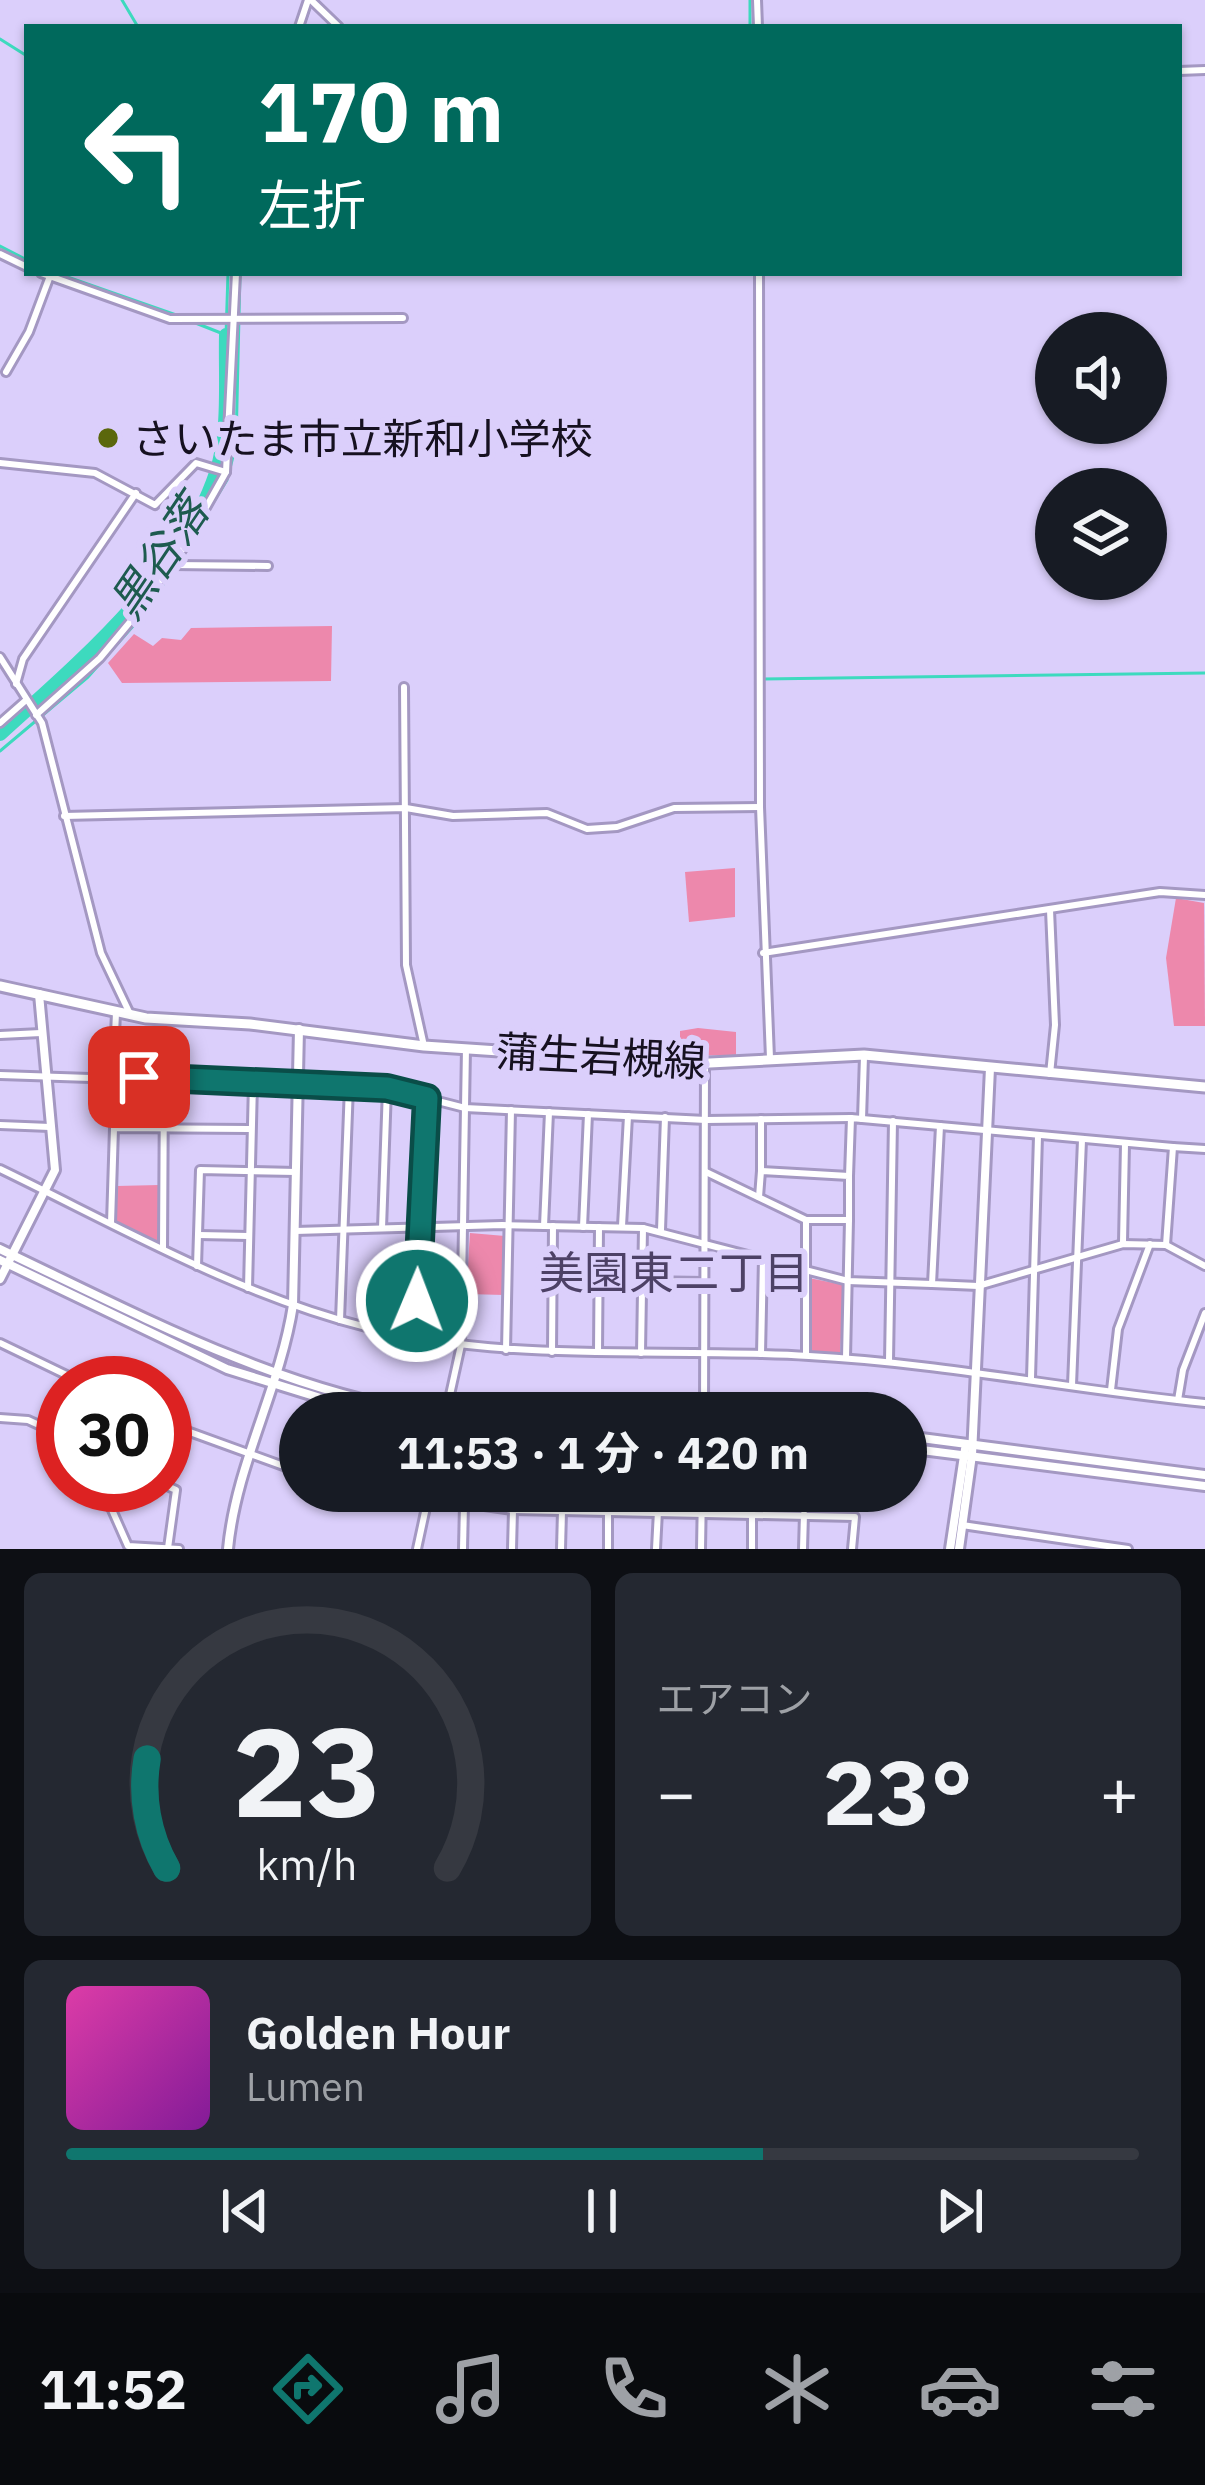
<!DOCTYPE html>
<html lang="ja">
<head>
<meta charset="utf-8">
<style>
  :root { --surface:#171b24; --page:#242831; --text:#f1f3f6; --muted:#9ea1a6; --line:#363941; --accent:#0f766e }
  body { margin:0; font-family:"IBM Plex Sans","Noto Sans JP",sans-serif; background:var(--page); color:var(--text); height:100vh; display:flex; flex-direction:column; font-size:45px; white-space:nowrap }
  * { box-sizing:border-box; margin:0 }
  p { font-size:39px; color:var(--muted) }
  .icon { flex:none; width:66px; height:66px; fill:none; stroke:currentColor; stroke-width:2; stroke-linecap:round; stroke-linejoin:round }
  .map { position:relative; height:1549px; overflow:hidden }
  .panel { display:flex; flex-direction:column; gap:24px; padding:24px; background:#0d0f14; flex:1 }
  .panel>* { flex:none }
  .top-card { position:absolute; left:24px; top:24px; width:1158px; height:252px; border-radius:0px; box-shadow:0 3px 9px #0004; background:#00695c; color:#fff; overflow:hidden }
  .buttons { position:absolute; left:1035px; top:312px; display:grid; gap:24px }
  .buttons a { display:grid; place-items:center; width:132px; height:132px; border-radius:50%; background:var(--surface); box-shadow:0 3px 9px #0004; font-size:60px }
  .speed { position:absolute; left:36px; top:1356px; display:flex; gap:24px; font-size:60px; font-weight:700; text-align:center }
  .speed>* { display:grid; place-content:center; width:156px; height:156px; border-radius:50%; background:var(--surface); box-shadow:0 3px 9px #0004; line-height:1 }
  .speed .limit { border:18px solid #d22; background:#fff; color:#111 }
  .pin { position:absolute; display:grid; place-items:center; width:102px; height:102px; color:#fff; margin:-51px; border-radius:24px; box-shadow:0 6px 18px #0006 }
  .me { position:absolute; width:132px; margin:-66px; rotate:1deg; stroke-linejoin:round; filter:drop-shadow(0 0 9px #0008) }
  .turn { display:flex; align-items:center; gap:42px; height:252px; padding:0 36px; font-size:54px }
  .turn .icon { width:156px; height:156px; stroke-width:2.5 }
  .turn b { display:block; font-size:84px; line-height:102px }
  .big { font-size:90px; font-weight:700; line-height:1.1 }
  .panel .tile { flex:1; display:flex; flex-direction:column; justify-content:center; gap:18px; min-width:0; padding:0 42px; border-radius:18px; background:var(--page) }
  .panel .dial { align-items:center; gap:0 }
  .dial svg { height:312px; overflow:visible; fill:none; stroke:var(--line); stroke-width:7; stroke-linecap:round; text-anchor:middle }
  .dial text { fill:var(--text); stroke:none }
  .song { display:flex; align-items:center; gap:36px }
  .cover { width:144px; height:144px; border-radius:18px; background:linear-gradient(135deg,hsl(320 70% 55%),hsl(290 70% 35%)) }
  .played { height:12px; border-radius:6px; background:linear-gradient(90deg,var(--accent) 65%,var(--line) 65%) }
  .keys { display:flex; justify-content:space-around; direction:ltr }
  .heat { display:flex; justify-content:space-between; align-items:center; font-size:66px; direction:ltr }
  .panel .tiles { flex:1; display:grid; gap:24px; grid-template-columns:1fr 1fr }
  .tile:last-child { grid-column:span 2 }
  .trip { position:absolute; left:279px; top:1392px; width:648px; height:120px; border-radius:60px; background:var(--surface); box-shadow:0 3px 9px #0004; font-weight:700; line-height:120px; text-align:center }
  .tab-bar { display:flex; height:192px; justify-content:space-around; align-items:center; background:#090b0e; color:var(--muted) }
  .tab-bar .icon { width:84px; height:84px }
  .tab-bar .on { color:var(--accent) }
  .tab-bar b { font-size:54px; color:var(--text) }
  .map>svg:first-child { display:block }
  .green { fill:#ed88ac }
  .lines { fill:none; stroke-linecap:round; stroke-linejoin:round }
  .stream { stroke:#3ddabe; stroke-width:3 }
  .river { stroke:#3ddabe; stroke-width:14 }
  .minor-casing { stroke:#a498c2; stroke-width:12 }
  .tertiary-casing { stroke:#a498c2; stroke-width:14 }
  .secondary-casing { stroke:#a498c2; stroke-width:15 }
  .minor { stroke:#fff; stroke-width:6 }
  .tertiary { stroke:#fff; stroke-width:8 }
  .secondary { stroke:#fff; stroke-width:9 }
  .route-casing { stroke:#0a4d48; stroke-width:30 }
  .route { stroke:#0f766e; stroke-width:21 }
  .poi-dot { fill:#5b670c; stroke:#dbcffb; stroke-width:4.5 }
  .labels { text-anchor:middle; dominant-baseline:central; stroke-width:12; stroke-linejoin:round; paint-order:stroke }
  .poi-label { font-size:42px; fill:#161120; stroke:#dbcffb; text-anchor:start }
  .street-label { font-size:42px; fill:#161120; stroke:#dbcffb }
  .water-label { font-size:45px; font-style:italic; fill:#1e5b4f; stroke:#dbcffb }
  .neighbourhood-label { font-size:45px; fill:#4d4166; stroke:#dbcffb }
</style>
</head>
<body>
<div class="map">
<svg width="1205" height="1549" viewBox="0 0 1205 1549">
  <rect width="100%" height="100%" fill="#dbcffb"/>
  <g class="green">
    <path d="M332,626L331,681L122,683L108,663L134,634L153,646L162,638L181,640L191,628Z"/>
    <path d="M735,868V917L689,922L685,872Z"/>
    <path d="M1176,898L1204,903L1205,1026H1174L1166,958Z"/>
    <path d="M698,1028L736,1032V1055L680,1056V1031Z"/>
    <path d="M159,1185L160,1240L158,1242L117,1222V1186Z"/>
    <path d="M470,1233L505,1236L504,1295L466,1294Z"/>
    <path d="M809,1278L844,1285L840,1354L811,1352Z"/>
  </g>
  <g class="lines">
    <g class="stream">
      <path d="M122,0L138,27"/>
      <path d="M750,0V27"/>
      <path d="M303,27L309,10L304,0"/>
      <path d="M0,39L27,56"/>
      <path d="M0,246L27,260"/>
      <path d="M56,273L179,316"/>
      <path d="M755,273L756,436"/>
      <path d="M193,322L226,335L228,273"/>
      <path d="M756,444L757,598"/>
      <path d="M763,679L1205,673"/>
      <path d="M0,751L88,677L149,608L227,480L236,445L240,273"/>
    </g>
    <path class="river" d="M0,734C77,664 182,576 216,473C230,431 225,379 226,335"/>
    <g class="minor-casing">
      <g id="minor">
        <path d="M311,0L339,27"/>
        <path d="M757,0L758,27"/>
        <path d="M299,27L308,0"/>
        <path d="M1179,71L1205,70"/>
        <path d="M0,254L27,267"/>
        <path d="M41,273L170,319L403,318"/>
        <path d="M759,273L760,807L770,1058"/>
        <path d="M6,372L29,332L50,276"/>
        <path d="M0,463L95,473L155,505L196,463L226,472"/>
        <path d="M172,565L268,566"/>
        <path d="M0,657L42,723L101,953L131,1016"/>
        <path d="M16,684L23,659L136,493"/>
        <path d="M404,687L406,965L424,1046"/>
        <path d="M36,715L100,658L135,616L182,550L226,472L236,273"/>
        <path d="M0,723L25,701"/>
        <path d="M64,816L406,808L453,816L547,813L587,829L617,827L674,808L760,807"/>
        <path d="M763,953L1160,892L1205,895"/>
        <path d="M0,1035L41,1033"/>
        <path d="M1050,1074L1055,1025L1050,910"/>
        <path d="M0,1075L387,1088L465,1108L706,1120L851,1118"/>
        <path d="M113,1076L116,1013"/>
        <path d="M862,1119L864,1056"/>
        <path d="M0,1125L50,1127"/>
        <path d="M940,1126L1173,1147L1166,1245"/>
        <path d="M1173,1147L1205,1149"/>
        <path d="M0,1169C120,1227 236,1294 366,1327C511,1364 660,1347 809,1356C942,1363 1072,1390 1205,1403"/>
        <path d="M761,1171V1119"/>
        <path d="M706,1172L806,1220"/>
        <path d="M849,1176L851,1118L940,1126L932,1284L978,1286L1123,1244L1166,1245L1205,1266"/>
        <path d="M759,1197L761,1171L849,1176V1220H806V1355"/>
        <path d="M111,1223L114,1128L249,1129"/>
        <path d="M544,1226L549,1112"/>
        <path d="M622,1226L628,1116"/>
        <path d="M583,1227L588,1114"/>
        <path d="M382,1228L387,1088"/>
        <path d="M661,1230L665,1117"/>
        <path d="M295,1231L502,1225L643,1228L848,1281L932,1284"/>
        <path d="M199,1235L248,1236"/>
        <path d="M1123,1242L1125,1144"/>
        <path d="M163,1248L164,1077"/>
        <path d="M197,1266L200,1170L296,1172"/>
        <path d="M643,1281L704,1282"/>
        <path d="M248,1288L253,1083"/>
        <path d="M340,1320L349,1086"/>
        <path d="M416,1337L427,1098"/>
        <path d="M0,1343L83,1383"/>
        <path d="M506,1350L511,1110"/>
        <path d="M552,1352L553,1226"/>
        <path d="M598,1352L599,1227"/>
        <path d="M641,1353L643,1228"/>
        <path d="M761,1354L763,1258"/>
        <path d="M846,1358L849,1220"/>
        <path d="M889,1361L893,1121"/>
        <path d="M1031,1378L1038,1136"/>
        <path d="M1072,1385L1082,1140"/>
        <path d="M1111,1390L1118,1329L1150,1244"/>
        <path d="M1178,1400L1183,1370L1205,1313"/>
        <path d="M446,1413L461,1345L466,1048"/>
        <path d="M704,1413L705,1064"/>
        <path d="M0,1418L28,1420L63,1436"/>
        <path d="M165,1423L300,1472"/>
        <path d="M101,1485L128,1546L179,1549"/>
        <path d="M165,1485L176,1490L168,1548"/>
        <path d="M383,1491L428,1498L430,1491"/>
        <path d="M962,1525L1128,1549"/>
        <path d="M417,1549L428,1498L513,1510L855,1517L852,1549"/>
        <path d="M463,1549L464,1504"/>
        <path d="M512,1549L513,1510"/>
        <path d="M561,1549L562,1511"/>
        <path d="M608,1549V1511"/>
        <path d="M656,1549L658,1511"/>
        <path d="M701,1549L702,1491"/>
        <path d="M752,1549V1513"/>
        <path d="M803,1549L804,1514"/>
      </g>
    </g>
    <g class="tertiary-casing">
      <g id="tertiary">
        <path d="M0,1249C139,1315 274,1388 428,1413"/>
        <path d="M0,1260L227,1369L369,1413"/>
        <path d="M0,1279L55,1170L39,994"/>
        <path d="M906,1436L1205,1475"/>
        <path d="M906,1448L1205,1486"/>
        <path d="M228,1549C236,1464 280,1389 293,1305L299,1029"/>
        <path d="M950,1549L965,1449"/>
        <path d="M959,1549L972,1455L990,1068"/>
      </g>
    </g>
    <g class="secondary-casing">
      <path id="secondary" d="M0,986L146,1018L250,1024L424,1046L690,1064L864,1055L1205,1087"/>
    </g>
    <use href="#minor" class="minor"/>
    <use href="#tertiary" class="tertiary"/>
    <use href="#secondary" class="secondary"/>
  </g>
  <g class="lines">
    <g class="route-casing">
      <path id="route" d="M139,1077L387,1088L427,1098L417,1301"/>
    </g>
    <use href="#route" class="route"/>
  </g>
  <circle class="poi-dot" cx="108" cy="438" r="12"/>
  <g class="labels">
    <g class="poi-label">
      <text x="132" y="438">さいたま市立新和小学校</text>
    </g>
    <g class="street-label">
      <text transform="translate(601 1056) rotate(3)">蒲生岩槻線</text>
    </g>
    <g class="water-label">
      <text transform="translate(158 557) rotate(-56)">黒谷落</text>
    </g>
    <g class="neighbourhood-label">
      <text x="674" y="1272">美園東二丁目</text>
    </g>
  </g>
</svg>
<div class="buttons">
<a><svg class="icon" aria-label="sound" viewBox="0 0 24 24"><path d="M4 9h4l5-4v14l-5-4H4zM17 9q2 3 0 6"/></svg></a>
<a><svg class="icon" aria-label="layers" viewBox="0 0 24 24"><path d="M12 4l9 5-9 5-9-5zM3 14l9 5 9-5"/></svg></a>
</div>
<div class="speed"><div class="limit">30</div></div>
<div class="pin" style="left:139px;top:1077px;background:#d93025"><svg class="icon" aria-label="arrive" viewBox="0 0 24 24"><path d="M6 21V4h12l-3 4 3 4H6"/></svg></div>
<svg class="me" style="left:417px;top:1301px" viewBox="-20 -20 40 40"><circle r="17" fill="#0f766e" stroke="#fff" stroke-width="3"/><path d="M0-11L8 9 0 5-8 9z" fill="#fff"/></svg>
<div class="trip">11:53 · 1 分 · 420 m</div>
<div class="top-card">
<div class="turn"><svg class="icon" aria-label="left" viewBox="0 0 24 24"><path d="M17 20v-9H6M10 6l-5 5 5 5"/></svg><div><b>170 m</b>左折</div></div>
</div>
</div>
<section class="panel">
<div class="tiles">
<div class="tile dial"><svg viewBox="0 0 100 80">
<path d="M14 69A42 42 0 1 1 86 69"/>
<path d="M14 69A42 42 0 0 1 9 41" stroke="#0f766e"/>
<text x="50" y="56" font-size="32" font-weight="700">23</text>
<text x="50" y="72" font-size="11">km/h</text>
</svg></div>
<div class="tile"><p>エアコン</p>
<div class="heat"><a>−</a><b class="big">23°</b><a>+</a></div>
</div>
<div class="tile">
<div class="song"><i class="cover"></i><div><b>Golden Hour</b><p>Lumen</p></div></div>
<div class="played"></div>
<div class="keys"><svg class="icon" aria-label="previous" viewBox="0 0 24 24"><path d="M18 5L8 12l10 7zM5 5v14"/></svg><svg class="icon" aria-label="pause" viewBox="0 0 24 24"><path d="M8 5v14M16 5v14"/></svg><svg class="icon" aria-label="next" viewBox="0 0 24 24"><path d="M6 5l10 7-10 7zM19 5v14"/></svg></div>
</div>
</div>
</section>
<nav class="tab-bar">
<b>11:52</b>
<svg class="icon on" aria-label="directions" viewBox="0 0 24 24"><path d="M12 3l9 9-9 9-9-9zM9 14v-3h6M13 9l2 2-2 2"/></svg>
<svg class="icon" aria-label="music" viewBox="0 0 24 24"><path d="M9 18V5l10-2v13"/><circle cx="6" cy="18" r="3"/><circle cx="16" cy="16" r="3"/></svg>
<svg class="icon" aria-label="phone" viewBox="0 0 24 24"><path d="M5 4h4l2 5-3 2q2 4 5 5l2-3 5 2v4C11 20 4 13 5 4z"/></svg>
<svg class="icon" aria-label="climate" viewBox="0 0 24 24"><path d="M12 3v18M4 7l16 10M4 17L20 7"/></svg>
<svg class="icon" aria-label="car" viewBox="0 0 24 24"><path d="M5 17H2v-5l4-1 3-4h7l3 4 3 1v5h-3M9 17h6M6 11h13"/><circle cx="7" cy="17" r="2"/><circle cx="17" cy="17" r="2"/></svg>
<svg class="icon" aria-label="filters" viewBox="0 0 24 24"><path d="M4 7h16M4 17h16"/><circle cx="9" cy="7" r="2"/><circle cx="15" cy="17" r="2"/></svg>
</nav>
</body>
</html>
